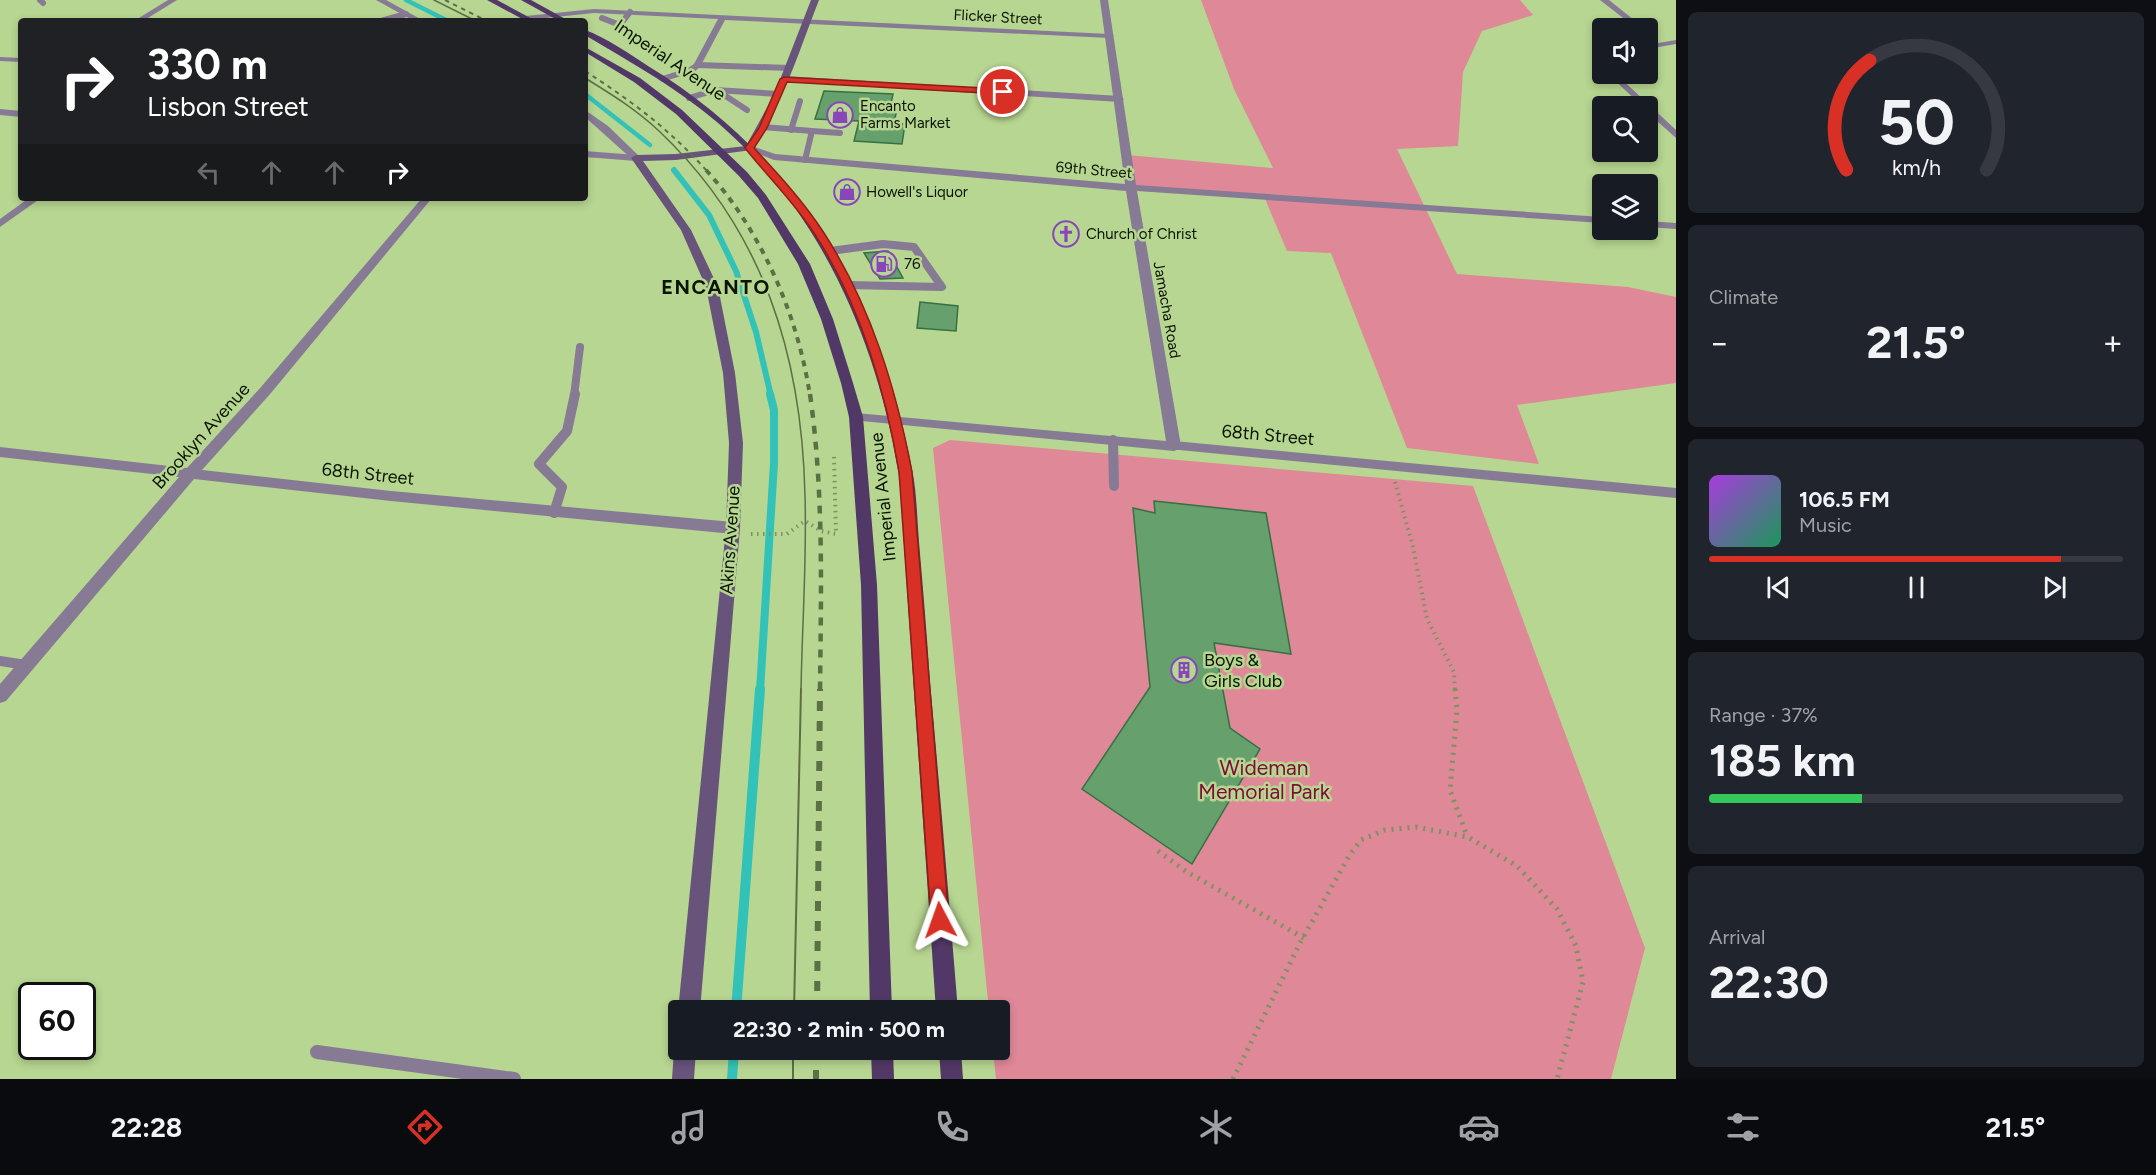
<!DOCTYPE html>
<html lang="en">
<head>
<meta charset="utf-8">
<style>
  :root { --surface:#171b24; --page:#20242c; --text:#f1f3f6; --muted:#9ea1a6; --line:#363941; --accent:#d93025 }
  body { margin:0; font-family:Figtree,sans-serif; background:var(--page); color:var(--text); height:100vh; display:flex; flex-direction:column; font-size:22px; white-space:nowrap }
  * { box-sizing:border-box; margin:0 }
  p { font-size:20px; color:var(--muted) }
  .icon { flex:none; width:33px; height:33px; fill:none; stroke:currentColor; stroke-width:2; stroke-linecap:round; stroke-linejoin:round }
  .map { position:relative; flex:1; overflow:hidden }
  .sheet { display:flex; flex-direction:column; gap:12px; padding:12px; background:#0d0f14; width:480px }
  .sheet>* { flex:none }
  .banner { position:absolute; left:18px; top:18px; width:570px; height:183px; border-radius:6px; box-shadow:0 3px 9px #0003; background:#202124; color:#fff; overflow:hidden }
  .buttons { position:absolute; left:1592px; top:18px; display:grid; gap:12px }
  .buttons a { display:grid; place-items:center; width:66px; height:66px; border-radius:6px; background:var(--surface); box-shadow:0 3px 9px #0003; font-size:30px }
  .speed { position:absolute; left:18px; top:982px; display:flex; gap:12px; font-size:30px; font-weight:700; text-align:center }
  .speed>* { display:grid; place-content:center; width:78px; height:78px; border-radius:50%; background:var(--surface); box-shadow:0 3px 9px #0003; line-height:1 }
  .speed .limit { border:3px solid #111; border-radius:9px; background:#fff; color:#111 }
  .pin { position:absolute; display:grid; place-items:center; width:51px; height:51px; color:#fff; margin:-26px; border:3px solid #fff; border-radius:50%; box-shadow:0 2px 6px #0007 }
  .me { position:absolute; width:66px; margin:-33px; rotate:356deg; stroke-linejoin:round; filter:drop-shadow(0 0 4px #0008) }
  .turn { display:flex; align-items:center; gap:21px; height:126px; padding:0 30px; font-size:27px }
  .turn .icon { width:78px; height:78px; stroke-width:2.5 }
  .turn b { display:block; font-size:42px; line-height:51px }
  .lanes { display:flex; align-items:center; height:57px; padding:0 30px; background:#0003; justify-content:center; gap:30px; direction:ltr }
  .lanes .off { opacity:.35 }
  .big { font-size:45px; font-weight:700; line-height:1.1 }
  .sheet .widget { flex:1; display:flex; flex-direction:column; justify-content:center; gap:9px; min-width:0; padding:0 21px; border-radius:9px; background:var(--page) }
  .sheet .dial { align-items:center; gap:0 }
  .dial svg { height:156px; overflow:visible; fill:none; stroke:var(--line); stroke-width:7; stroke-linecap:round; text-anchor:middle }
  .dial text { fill:var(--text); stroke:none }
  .song { display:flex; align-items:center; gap:18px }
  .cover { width:72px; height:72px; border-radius:9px; background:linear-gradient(135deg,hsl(280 70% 55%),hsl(150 70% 35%)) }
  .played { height:6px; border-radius:3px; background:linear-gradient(90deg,var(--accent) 85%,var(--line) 85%) }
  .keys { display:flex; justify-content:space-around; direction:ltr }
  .heat { display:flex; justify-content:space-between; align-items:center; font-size:33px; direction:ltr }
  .charge { height:9px; border-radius:4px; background:linear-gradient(90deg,#34c759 37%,var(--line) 0) }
  .trip { position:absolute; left:668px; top:1000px; width:342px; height:60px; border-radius:6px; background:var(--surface); box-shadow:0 3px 9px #0003; font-weight:700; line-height:60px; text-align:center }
  .dock { display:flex; height:96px; justify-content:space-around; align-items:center; background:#090b0e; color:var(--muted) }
  .dock .icon { width:42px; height:42px }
  .dock .on { color:var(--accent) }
  .dock b { font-size:27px; color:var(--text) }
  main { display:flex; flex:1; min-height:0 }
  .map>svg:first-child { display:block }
  .green { fill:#de8898 }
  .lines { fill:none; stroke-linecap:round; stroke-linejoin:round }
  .stream-far3 { stroke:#33c2b8; stroke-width:4.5 }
  .stream-far2 { stroke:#33c2b8; stroke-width:6 }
  .stream-far1 { stroke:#33c2b8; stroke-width:8 }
  .stream { stroke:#33c2b8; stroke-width:10 }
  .building { fill:#65a06d; stroke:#377141; stroke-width:1.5 }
  .path-far1 { stroke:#7b935f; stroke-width:4; stroke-dasharray:1.5 4.5; stroke-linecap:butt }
  .path { stroke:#7b935f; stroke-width:5; stroke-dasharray:2 6; stroke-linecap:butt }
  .service-far3 { stroke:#877a95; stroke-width:6 }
  .service-far2 { stroke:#877a95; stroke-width:8 }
  .service-far1 { stroke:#877a95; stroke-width:10 }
  .service { stroke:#877a95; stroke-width:14 }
  .minor { fill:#877a95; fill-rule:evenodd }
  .tertiary { fill:#877a95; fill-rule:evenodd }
  .secondary { fill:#68547b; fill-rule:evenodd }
  .primary { fill:#523867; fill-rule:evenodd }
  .tram-far1 { stroke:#5c7045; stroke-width:1.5 }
  .tram { stroke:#5c7045; stroke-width:2 }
  .rail-far3 { stroke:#5c7045; stroke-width:2; stroke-dasharray:4.5 4.5; stroke-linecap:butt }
  .rail-far2 { stroke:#5c7045; stroke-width:4; stroke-dasharray:6 6; stroke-linecap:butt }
  .rail-far1 { stroke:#5c7045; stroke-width:4.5; stroke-dasharray:8 8; stroke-linecap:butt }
  .rail { stroke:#5c7045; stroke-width:6; stroke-dasharray:10 10; stroke-linecap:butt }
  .route { fill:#d93025; stroke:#8d1f18; stroke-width:1.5 }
  .labels { text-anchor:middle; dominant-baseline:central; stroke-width:5; stroke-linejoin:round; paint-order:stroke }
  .far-street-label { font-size:15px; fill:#0a1400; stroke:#b7d691 }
  .far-poi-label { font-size:15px; fill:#0a1400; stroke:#b7d691; text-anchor:start }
  .street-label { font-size:18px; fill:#0a1400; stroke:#b7d691 }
  .poi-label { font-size:18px; fill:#0a1400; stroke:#b7d691; text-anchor:start }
  .far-district-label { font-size:20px; font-weight:bold; letter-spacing:1.5px; fill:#0a1400; stroke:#b7d691 }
  .near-park-label { font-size:21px; fill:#7f0b36; stroke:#b7d691 }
</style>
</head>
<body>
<main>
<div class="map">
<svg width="1676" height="1079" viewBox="0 0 1676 1079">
  <rect width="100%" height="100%" fill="#b7d691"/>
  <g class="green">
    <path d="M1201,0H1520L1533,15L1482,31L1463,72L1458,146L1397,149L1457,274L1628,287L1676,297V383L1517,405L1539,464L1407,448L1331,253L1287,251L1263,194L1131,188L1127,155L1273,168L1234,89Z"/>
    <path d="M950,440L1473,486L1645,948L1611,1079H996L993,1050H999V1011H989L933,448Z"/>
  </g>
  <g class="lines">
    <g class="stream-far3">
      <path d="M406,0L448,21"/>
      <path d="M585,94L650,145"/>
    </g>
    <path class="stream-far2" d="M674,170L709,215L736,271L756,332L771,396"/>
    <path class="stream-far1" d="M760,691L774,463V410L770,394"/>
    <g class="stream">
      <path d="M736,1011L760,689"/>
      <path d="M732,1079L734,1050"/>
    </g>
  </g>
  <g class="building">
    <path d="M824,91L893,94L890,108H897L894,124H905L902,144L854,141L859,121L815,119Z"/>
    <path d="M888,251L903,278L880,279L864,253Z"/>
    <path d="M920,302L958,306L956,331L917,328Z"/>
    <path d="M1154,501L1266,513L1291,654L1214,643L1230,728L1260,749L1192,864L1082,789L1150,687L1133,508L1155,513Z"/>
  </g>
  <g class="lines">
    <g class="path-far1">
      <path d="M1395,482L1413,547L1427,619L1454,672L1455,691"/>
      <path d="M751,534H787L805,521L821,531L836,534L834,456"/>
    </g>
    <g class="path">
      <path d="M1455,689L1457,710L1450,790L1467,836"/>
      <path d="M1158,851L1187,872L1304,938"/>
      <path d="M1233,1079L1300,943L1349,856L1361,840L1385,830L1416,827L1468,837L1517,866L1557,909L1576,946L1583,982L1557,1079"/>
    </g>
    <g class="service-far3">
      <path d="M40,0L43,3"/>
      <path d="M602,18L620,25L630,12"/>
      <path d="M381,21L406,14"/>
      <path d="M697,65L789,68"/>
      <path d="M718,91L747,110"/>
      <path d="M689,98L715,90L779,94"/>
      <path d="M763,127L812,131L805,160"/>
      <path d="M791,130L800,101"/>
      <path d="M812,131L840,133"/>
    </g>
    <g class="service-far2">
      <path d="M830,251L883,244L914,247L942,287L848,285"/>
      <path d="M574,396L580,347"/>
    </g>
    <g class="service-far1">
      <path d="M1113,440L1114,486"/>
      <path d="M554,513L562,487L539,464L567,431L575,394"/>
      <path d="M0,661L26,665"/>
    </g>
    <path class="service" d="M317,1052L514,1079"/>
    <g class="minor">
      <path d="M1600,0H1609L1644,28H1636Z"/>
      <path d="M594,9L1110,34L1114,36L1110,38L725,20L700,67L694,72L662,82L658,79L659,77L688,68L694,64L718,19L594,13L526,20L522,18L526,16Z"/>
      <path d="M1676,40V44L1647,49V45Z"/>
      <path d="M1608,74H1616L1676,130V138L1647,112V106H1642Z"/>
      <path d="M784,76L1120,96L1124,99L1120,102L781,81V77Z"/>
      <path d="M0,109L21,111V117L0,115Z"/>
      <path d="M585,151L636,155L641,158L636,161L585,157Z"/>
      <path d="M29,198H41L0,227V219Z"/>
      <path d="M422,198H432L271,393L202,470L391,491L733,522L738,524L740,528L738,532L733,534L391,501L194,479L6,701L0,703V684L179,477L0,457V447L187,468L261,387Z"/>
      <path d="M1174,441L1676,488V498L1169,449L1167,446Z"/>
    </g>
    <g class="tertiary">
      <path d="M168,0H177L143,21H134Z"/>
      <path d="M376,0H386L424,21H414Z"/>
      <path d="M1100,0H1108L1136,185L1602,217V223L1137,191L1181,446L1179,449L1174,451L851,420L849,417L851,414L856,413L1166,441L1126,191L774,160L744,148L749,145L775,154L1125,184Z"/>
      <path d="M0,57L21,58V62L0,61Z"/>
      <path d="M585,110L608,126L639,156V160H633L585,117Z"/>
      <path d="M1647,221L1676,223V229L1647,227Z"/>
    </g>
    <g class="secondary">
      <path d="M811,0H819C799,51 783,104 752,150L676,160L643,161L691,230L718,287L735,373L743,443L740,528L700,1011H678L726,528L729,443L723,373L706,287L681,230L631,158L636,155L676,154L746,146L774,95Z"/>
      <path d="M677,1042L678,1050H696L694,1079H672L674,1050Z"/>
    </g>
    <g class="primary">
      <path d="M487,0H497L536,21H526Z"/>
      <path d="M521,0H531L569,21H559Z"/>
      <path d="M585,30C607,38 628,53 648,66C798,157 880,299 912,469C917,493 917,518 919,542C923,589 927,635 930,682C940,791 949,901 958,1011H936C928,890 919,768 911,647C908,608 906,569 903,531C902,511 902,490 898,470C875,333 814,197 702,110C665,81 625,59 585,35Z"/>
      <path d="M585,47L640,78L682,110L747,172L766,195L810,264L833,319L853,383L863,417L877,585L892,1011H870L861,585L849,417L841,383L821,319L798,264L758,198L739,176L676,114L634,82L585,52Z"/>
      <path d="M871,1050H893L894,1079H872Z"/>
      <path d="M939,1050H961L963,1079H941Z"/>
    </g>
    <g class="tram-far1">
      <path d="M434,0L476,21"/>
      <path d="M585,78C611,94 637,110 659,131C763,229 802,355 805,496C807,560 802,626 801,691"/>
    </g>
    <g class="tram">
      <path d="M794,1011L801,689"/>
      <path d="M793,1050V1079"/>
    </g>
    <g class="rail-far3">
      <path d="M445,0L487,21"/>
      <path d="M585,71C633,102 669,129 707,171"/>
    </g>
    <path class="rail-far2" d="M706,170C761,230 798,315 810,396"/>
    <path class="rail-far1" d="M810,394C824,493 821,591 820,691"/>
    <g class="rail">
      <path d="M817,1011L820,689"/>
      <path d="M816,1050V1079"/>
    </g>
  </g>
  <path class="route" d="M784,77L1003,89L1007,92L1003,94L787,82L767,128L754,148C779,175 804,202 824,233C871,306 896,388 912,472L949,920L947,926L940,929L934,926L931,920L899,472C885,389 861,305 814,233C794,202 768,177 745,148L759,128L780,79Z"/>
  <defs>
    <g id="shop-ring" transform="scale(1.35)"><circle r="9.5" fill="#b7d691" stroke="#8946bb" stroke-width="1.5"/><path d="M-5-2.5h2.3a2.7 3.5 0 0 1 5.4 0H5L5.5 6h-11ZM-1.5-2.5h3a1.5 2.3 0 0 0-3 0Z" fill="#8946bb"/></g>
    <g id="church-ring" transform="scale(1.35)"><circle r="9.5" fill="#b7d691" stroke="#8946bb" stroke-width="1.5"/><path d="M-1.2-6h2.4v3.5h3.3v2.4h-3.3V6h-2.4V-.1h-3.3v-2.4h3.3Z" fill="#8946bb"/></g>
    <g id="fuel-ring" transform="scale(1.35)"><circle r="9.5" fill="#b7d691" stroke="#8946bb" stroke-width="1.5"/><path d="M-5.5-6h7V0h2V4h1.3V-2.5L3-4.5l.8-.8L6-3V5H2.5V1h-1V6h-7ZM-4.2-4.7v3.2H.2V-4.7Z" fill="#8946bb"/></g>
    <g id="building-ring" transform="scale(1.35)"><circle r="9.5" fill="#b7d691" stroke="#8946bb" stroke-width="1.5"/><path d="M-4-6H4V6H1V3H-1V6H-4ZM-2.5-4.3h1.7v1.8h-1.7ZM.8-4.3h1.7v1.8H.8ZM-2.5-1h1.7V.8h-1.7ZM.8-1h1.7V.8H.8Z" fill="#8946bb"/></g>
  </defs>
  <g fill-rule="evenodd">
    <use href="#shop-ring" x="840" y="115"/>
    <use href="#shop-ring" x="847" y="192"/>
    <use href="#church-ring" x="1066" y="234"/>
    <use href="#fuel-ring" x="884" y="264"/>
    <use href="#building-ring" x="1184" y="670"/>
  </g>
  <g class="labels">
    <g class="far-street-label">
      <text transform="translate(998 17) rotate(3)">Flicker Street</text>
      <text transform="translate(1094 170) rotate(5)">69th Street</text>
      <text transform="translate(1167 310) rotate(80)">Jamacha Road</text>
    </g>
    <g class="far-poi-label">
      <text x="860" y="106">Encanto<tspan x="860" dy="17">Farms Market</tspan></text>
      <text x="866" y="192">Howell's Liquor</text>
      <text x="1086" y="234">Church of Christ</text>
      <text x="904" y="264">76</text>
    </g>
    <g class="street-label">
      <text transform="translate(670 60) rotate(34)">Imperial Avenue</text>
      <text transform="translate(1268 435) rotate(5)">68th Street</text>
      <text transform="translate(201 436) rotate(-48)">Brooklyn Avenue</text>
      <text transform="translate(368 474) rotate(6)">68th Street</text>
      <text transform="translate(883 497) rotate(-96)">Imperial Avenue</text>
      <text transform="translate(730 540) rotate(-86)">Akins Avenue</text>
    </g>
    <g class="poi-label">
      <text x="1204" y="660">Boys &amp;<tspan x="1204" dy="21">Girls Club</tspan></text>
    </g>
    <g class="far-district-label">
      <text x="716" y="287">ENCANTO</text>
    </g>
    <g class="near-park-label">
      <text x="1264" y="767">Wideman<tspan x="1264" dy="24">Memorial Park</tspan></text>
    </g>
  </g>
</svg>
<div class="buttons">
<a><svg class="icon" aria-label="sound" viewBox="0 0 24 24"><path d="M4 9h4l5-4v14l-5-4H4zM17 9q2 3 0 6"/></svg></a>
<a><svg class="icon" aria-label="search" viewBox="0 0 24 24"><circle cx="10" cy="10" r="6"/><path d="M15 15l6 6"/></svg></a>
<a><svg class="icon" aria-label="layers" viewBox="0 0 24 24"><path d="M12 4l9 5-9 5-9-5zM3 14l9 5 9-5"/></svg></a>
</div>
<div class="speed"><div class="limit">60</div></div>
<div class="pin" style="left:1003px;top:92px;background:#d93025"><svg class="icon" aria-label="arrive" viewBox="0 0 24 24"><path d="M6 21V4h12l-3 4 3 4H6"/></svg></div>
<svg class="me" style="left:940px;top:920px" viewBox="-20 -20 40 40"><path d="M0-17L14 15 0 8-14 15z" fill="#d93025" stroke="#fff" stroke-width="4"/></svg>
<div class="trip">22:30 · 2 min · 500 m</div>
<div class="banner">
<div class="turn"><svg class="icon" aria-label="right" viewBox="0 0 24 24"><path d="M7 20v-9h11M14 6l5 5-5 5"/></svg><div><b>330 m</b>Lisbon Street</div></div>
<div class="lanes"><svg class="icon off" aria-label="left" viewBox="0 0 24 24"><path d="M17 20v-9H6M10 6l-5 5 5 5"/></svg><svg class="icon off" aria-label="ahead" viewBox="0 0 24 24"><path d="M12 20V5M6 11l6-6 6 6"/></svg><svg class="icon off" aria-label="ahead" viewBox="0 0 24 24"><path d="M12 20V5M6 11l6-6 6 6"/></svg><svg class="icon" aria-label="right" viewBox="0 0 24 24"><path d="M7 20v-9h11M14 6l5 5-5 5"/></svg></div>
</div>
</div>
<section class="sheet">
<div class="widget dial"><svg viewBox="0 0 100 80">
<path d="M14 69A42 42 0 1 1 86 69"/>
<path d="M14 69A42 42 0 0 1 26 13" stroke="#d93025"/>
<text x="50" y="56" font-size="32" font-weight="700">50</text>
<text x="50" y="72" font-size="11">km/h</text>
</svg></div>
<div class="widget"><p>Climate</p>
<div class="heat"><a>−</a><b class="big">21.5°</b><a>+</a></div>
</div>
<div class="widget">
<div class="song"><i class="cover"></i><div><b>106.5 FM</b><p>Music</p></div></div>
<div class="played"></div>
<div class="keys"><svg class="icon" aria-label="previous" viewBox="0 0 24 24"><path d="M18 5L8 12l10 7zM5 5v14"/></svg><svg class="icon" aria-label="pause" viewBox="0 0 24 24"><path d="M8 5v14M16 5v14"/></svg><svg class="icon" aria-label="next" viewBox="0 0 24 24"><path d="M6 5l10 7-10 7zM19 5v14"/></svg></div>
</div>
<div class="widget"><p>Range · 37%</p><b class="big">185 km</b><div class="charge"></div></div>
<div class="widget"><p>Arrival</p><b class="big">22:30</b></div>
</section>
</main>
<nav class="dock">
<b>22:28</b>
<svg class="icon on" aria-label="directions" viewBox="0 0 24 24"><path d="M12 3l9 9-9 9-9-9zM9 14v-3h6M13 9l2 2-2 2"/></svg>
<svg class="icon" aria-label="music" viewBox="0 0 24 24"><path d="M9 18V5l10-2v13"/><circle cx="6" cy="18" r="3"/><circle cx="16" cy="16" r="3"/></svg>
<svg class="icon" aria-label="phone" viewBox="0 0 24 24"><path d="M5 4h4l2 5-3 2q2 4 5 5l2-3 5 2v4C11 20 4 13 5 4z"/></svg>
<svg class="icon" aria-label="climate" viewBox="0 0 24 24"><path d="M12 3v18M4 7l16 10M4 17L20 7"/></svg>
<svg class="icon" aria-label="car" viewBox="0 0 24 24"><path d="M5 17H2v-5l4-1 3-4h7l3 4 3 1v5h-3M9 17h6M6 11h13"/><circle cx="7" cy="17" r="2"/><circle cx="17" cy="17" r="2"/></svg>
<svg class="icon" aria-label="filters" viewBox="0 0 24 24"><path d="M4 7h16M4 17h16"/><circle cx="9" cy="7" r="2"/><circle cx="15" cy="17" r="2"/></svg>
<b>21.5°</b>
</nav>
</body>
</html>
